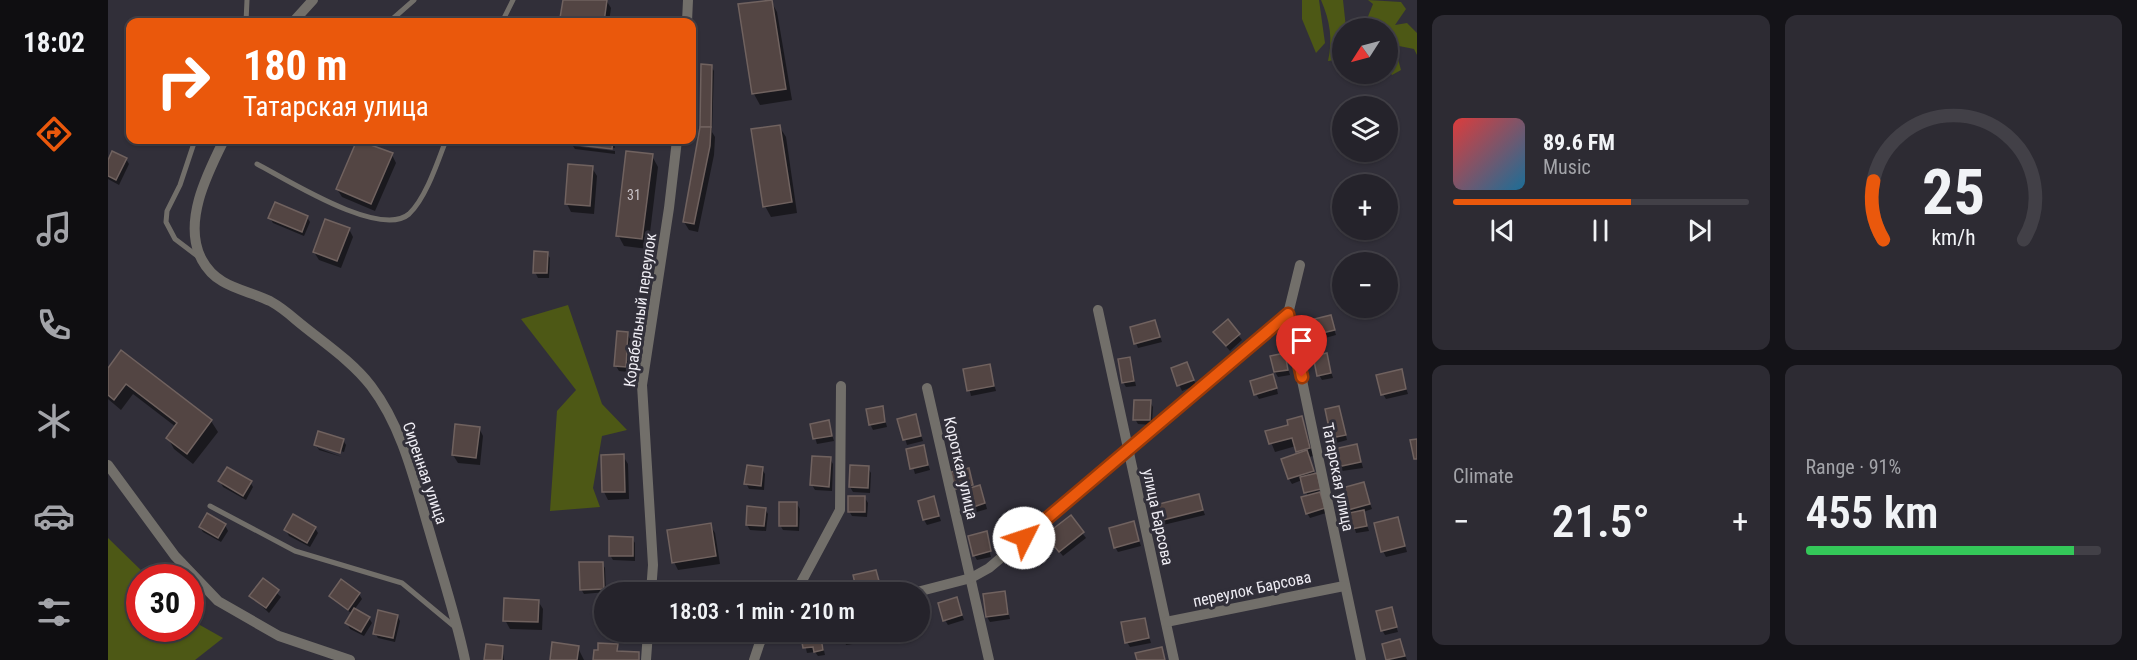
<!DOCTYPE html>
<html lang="en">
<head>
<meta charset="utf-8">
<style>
  :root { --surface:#25232b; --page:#2d2b33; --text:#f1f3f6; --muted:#a3a4a9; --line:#424047; --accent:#ea580c }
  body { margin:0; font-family:"Roboto Condensed",sans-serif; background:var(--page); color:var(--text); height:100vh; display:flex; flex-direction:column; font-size:22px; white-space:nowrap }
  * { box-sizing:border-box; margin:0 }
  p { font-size:20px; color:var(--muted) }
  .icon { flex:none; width:33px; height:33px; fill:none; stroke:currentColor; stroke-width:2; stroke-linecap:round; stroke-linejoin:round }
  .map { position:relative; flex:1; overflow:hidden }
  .details { display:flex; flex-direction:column; gap:15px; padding:15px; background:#141318; width:720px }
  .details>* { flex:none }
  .top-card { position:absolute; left:18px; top:18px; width:570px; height:126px; border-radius:12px; box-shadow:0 2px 4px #0004,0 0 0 2px var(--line); background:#ea580c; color:#fff; overflow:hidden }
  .needle { width:39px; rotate:234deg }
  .tools { position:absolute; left:1224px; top:18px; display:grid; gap:12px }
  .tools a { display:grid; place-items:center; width:66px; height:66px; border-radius:50%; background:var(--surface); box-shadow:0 2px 4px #0004,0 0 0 2px var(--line); font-size:30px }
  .speed { position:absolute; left:18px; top:564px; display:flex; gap:12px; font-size:30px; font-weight:700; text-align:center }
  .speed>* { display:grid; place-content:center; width:78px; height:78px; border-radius:50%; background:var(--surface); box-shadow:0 2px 4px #0004,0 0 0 2px var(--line); line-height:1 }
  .speed .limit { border:9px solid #d22; background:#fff; color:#111 }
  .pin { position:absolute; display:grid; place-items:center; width:51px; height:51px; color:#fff; margin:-62px -26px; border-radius:50% 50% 50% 0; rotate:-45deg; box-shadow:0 0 6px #0007 }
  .pin .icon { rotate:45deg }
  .me { position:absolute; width:66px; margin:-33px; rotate:49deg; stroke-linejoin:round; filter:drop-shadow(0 0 4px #0008) }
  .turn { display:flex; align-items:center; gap:21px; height:126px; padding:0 18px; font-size:27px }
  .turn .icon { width:78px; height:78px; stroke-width:2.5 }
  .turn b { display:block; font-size:42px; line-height:51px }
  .big { font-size:45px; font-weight:600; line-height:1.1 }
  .details .widget { flex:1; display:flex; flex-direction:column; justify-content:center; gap:9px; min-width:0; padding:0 21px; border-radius:12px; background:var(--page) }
  .details .dial { align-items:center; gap:0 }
  .dial svg { height:156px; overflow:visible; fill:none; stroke:var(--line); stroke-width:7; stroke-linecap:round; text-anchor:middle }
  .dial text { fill:var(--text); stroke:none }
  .song { display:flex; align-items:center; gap:18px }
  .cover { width:72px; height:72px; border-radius:9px; background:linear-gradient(135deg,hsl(0 70% 55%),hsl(200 70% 35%)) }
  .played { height:6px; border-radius:3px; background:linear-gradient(90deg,var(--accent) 60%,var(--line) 60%) }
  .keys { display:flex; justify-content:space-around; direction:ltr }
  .heat { display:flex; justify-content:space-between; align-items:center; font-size:33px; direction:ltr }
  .charge { height:9px; border-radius:4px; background:linear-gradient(90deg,#34c759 91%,var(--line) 0) }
  .details .tiles { flex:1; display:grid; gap:15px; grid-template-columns:repeat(2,1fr) }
  .trip { position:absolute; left:486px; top:582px; width:336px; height:60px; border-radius:30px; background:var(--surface); box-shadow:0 2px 4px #0004,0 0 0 2px var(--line); font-weight:600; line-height:60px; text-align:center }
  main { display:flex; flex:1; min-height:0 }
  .menu { display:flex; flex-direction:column; width:108px; justify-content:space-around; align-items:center; background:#0f0e11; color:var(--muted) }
  .menu .icon { width:42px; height:42px }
  .menu .current { color:var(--accent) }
  .menu b { font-size:27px; color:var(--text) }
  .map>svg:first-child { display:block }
  .green { fill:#4d5815 }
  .shadow { fill:#0007 }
  .building { fill:#534543; stroke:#70625f; stroke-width:1.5 }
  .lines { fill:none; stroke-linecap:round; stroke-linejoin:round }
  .lane { stroke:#726f6a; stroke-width:5 }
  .street { stroke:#726f6a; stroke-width:10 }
  .route-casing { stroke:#983908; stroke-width:15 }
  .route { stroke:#ea580c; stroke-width:10 }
  .labels { text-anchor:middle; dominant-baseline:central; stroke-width:6; stroke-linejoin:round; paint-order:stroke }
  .number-label { font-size:14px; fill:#c8c3c8 }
  .street-label { font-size:16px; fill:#efedf4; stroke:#312f39 }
</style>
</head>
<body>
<main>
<nav class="menu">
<b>18:02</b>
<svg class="icon current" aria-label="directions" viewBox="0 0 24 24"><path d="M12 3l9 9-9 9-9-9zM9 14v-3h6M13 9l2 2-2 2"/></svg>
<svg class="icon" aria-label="music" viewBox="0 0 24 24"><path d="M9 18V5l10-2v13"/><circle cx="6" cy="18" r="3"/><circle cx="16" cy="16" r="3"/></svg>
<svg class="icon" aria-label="phone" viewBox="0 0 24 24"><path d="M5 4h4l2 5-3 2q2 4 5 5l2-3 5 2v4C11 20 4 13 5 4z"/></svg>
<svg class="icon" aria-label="climate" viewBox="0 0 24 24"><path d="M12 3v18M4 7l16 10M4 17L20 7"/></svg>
<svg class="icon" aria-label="car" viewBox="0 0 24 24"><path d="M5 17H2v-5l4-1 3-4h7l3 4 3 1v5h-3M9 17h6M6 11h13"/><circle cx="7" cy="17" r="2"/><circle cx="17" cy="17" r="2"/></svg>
<svg class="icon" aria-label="filters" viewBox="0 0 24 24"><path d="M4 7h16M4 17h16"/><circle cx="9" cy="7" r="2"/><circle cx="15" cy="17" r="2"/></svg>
</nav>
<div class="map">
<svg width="1309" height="660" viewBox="0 0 1309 660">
  <rect width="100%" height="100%" fill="#312f39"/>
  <g class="green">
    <path d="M1194,0H1211L1217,43L1208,53L1194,19Z"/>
    <path d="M1213,0H1235L1238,28H1234V59L1220,61C1225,39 1222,21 1213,0Z"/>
    <path d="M1260,0L1293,2L1298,9L1287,25L1299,23L1309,33V55L1306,49L1286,45L1293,70L1284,75L1280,71V28H1259L1257,24L1265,4Z"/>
    <path d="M460,305L494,404L519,430L494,436L485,488L492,507L442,511L449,411L468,390L413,319Z"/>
    <path d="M0,538L40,577L32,578V628H82L83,620L115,638L87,660H0Z"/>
  </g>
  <g class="shadow">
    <path d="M456,0H498L503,8L501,22H456L454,18Z"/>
    <path d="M663,1L669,12L684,100L652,105L646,94L632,6Z"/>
    <path d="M603,66L606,71L604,132L607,137L606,155L590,232L581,230L576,222Z"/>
    <path d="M671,126L678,137L689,213L663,217L657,206Z"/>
    <path d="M250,140L284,155L288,163L267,211L234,197L229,189Z"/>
    <path d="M464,140H506L507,148L465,143V146Z"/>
    <path d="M465,146L507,151V154L467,149Z"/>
    <path d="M544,156L550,167L540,249L516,246L510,235Z"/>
    <path d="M18,159L21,164L11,185L0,179V163Z"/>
    <path d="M484,168L489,176L486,214L463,212L459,204Z"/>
    <path d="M199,217L202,222L196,236L165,223L162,218Z"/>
    <path d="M241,229L245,237L233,268L211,260L206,252Z"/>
    <path d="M439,253L442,258L441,278H430L427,272Z"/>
    <path d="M1222,317L1228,335L1206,341L1203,335Z"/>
    <path d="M1047,322L1054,342L1030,348L1028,343Z"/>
    <path d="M1120,322L1134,340L1122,351L1110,337Z"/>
    <path d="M519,334L522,339L520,372L511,371L508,366Z"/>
    <path d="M14,352L103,421L110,432L85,464L66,449L60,438L68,427L25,394L13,410L0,399V370Z"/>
    <path d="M1176,355L1182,375L1170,377L1167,372Z"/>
    <path d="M1218,355L1225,378L1214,380L1211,375Z"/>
    <path d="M1022,359L1028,386L1018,387L1015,382Z"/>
    <path d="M881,366L888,391L863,396L857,370Z"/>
    <path d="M1064,369H1081L1088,385L1074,391Z"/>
    <path d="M1293,371L1300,394L1278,399L1275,394Z"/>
    <path d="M1167,381L1170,394L1151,399L1148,394Z"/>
    <path d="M1042,402L1045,407L1044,425L1030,424L1027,419Z"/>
    <path d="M774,408L779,427L765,430L762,424Z"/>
    <path d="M1231,408L1239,440L1228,443L1225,437Z"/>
    <path d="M807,416L815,441L799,445L791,420Z"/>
    <path d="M1193,418L1197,426L1205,456L1201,457L1218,513L1202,518L1199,513L1200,497L1194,480L1184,484L1181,479L1191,454L1188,446L1167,452L1159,432L1182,426Z"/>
    <path d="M720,422L726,441L709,444L703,425Z"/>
    <path d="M371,428L375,436L372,465L350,463L345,455Z"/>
    <path d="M235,440L238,445L236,452L210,445V448L234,457L211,450L208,445Z"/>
    <path d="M1249,446L1255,468L1234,471L1231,466Z"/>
    <path d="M815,447L822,470L807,474L800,450Z"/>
    <path d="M515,456L520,464L521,499L500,500L496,492Z"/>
    <path d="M722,459L725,464L724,491L707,490L704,485Z"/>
    <path d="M760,468L763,473L762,493L745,492L742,487Z"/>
    <path d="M654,469L657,474L656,490L641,489L638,483Z"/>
    <path d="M860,470L866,488L871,486L874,491L879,509L862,514L854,493L848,488Z"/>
    <path d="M112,481L142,482L145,487L138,500L115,487Z"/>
    <path d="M1255,484L1264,509L1255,512L1261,531L1248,533L1241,509Z"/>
    <path d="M1090,496L1097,515L1055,525L1052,520Z"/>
    <path d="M757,498L760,503L759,517L744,516L741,511Z"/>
    <path d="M825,498L833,521L819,525L816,520Z"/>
    <path d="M689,504L692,509L691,531L675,530L672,525Z"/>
    <path d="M657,509L660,514L658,531L642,530L639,525Z"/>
    <path d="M962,517L978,538L955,556L942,540Z"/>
    <path d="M1290,519L1299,552L1278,557L1275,551Z"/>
    <path d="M1025,523L1033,546L1010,552L1007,547Z"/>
    <path d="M117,525L120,531L113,542L95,532L92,527Z"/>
    <path d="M602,525L607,533L612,564L570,570L566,562Z"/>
    <path d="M207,528L210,533L202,547L181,536L178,530Z"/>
    <path d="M878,537L883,557L869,560L866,555Z"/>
    <path d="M524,538L527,543V561L505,560L502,555Z"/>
    <path d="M494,563L497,568L498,592L476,594L473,589Z"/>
    <path d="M768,571L774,592H751L747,576Z"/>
    <path d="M155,580L173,597L161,613L143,596Z"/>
    <path d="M896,592L902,619L882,622L879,617Z"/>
    <path d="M251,594L254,599L246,610L261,618L264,623L256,636L242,629L239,623L244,614L223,596Z"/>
    <path d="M848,599L856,620L840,625L837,620Z"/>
    <path d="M430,601L435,609L434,630L402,629L397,620Z"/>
    <path d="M1283,609L1290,632L1277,635L1274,630Z"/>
    <path d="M289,616L292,621L287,642L270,638L267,633Z"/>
    <path d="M1036,619L1043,643L1022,647L1019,642Z"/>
    <path d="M694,632H712L717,655L710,656L707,652L699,653Z"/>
    <path d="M734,632H762L764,641L738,645Z"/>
    <path d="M1292,641L1299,660H1280L1275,645Z"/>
    <path d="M394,647L396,660H378Z"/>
    <path d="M470,648L476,660H443Z"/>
  </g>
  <g class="building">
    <path d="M455,0H499L496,22L452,18Z"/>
    <path d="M664,0L678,89L644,94L630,4Z"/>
    <path d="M593,64L604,65L603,127H592Z"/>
    <path d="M672,125L684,202L655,207L643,129Z"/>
    <path d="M592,127H603L602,146L586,224L575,222Z"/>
    <path d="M249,140L285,153L263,204L228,189Z"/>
    <path d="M463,140H505L504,149L462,144Z"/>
    <path d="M4,151L19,158L8,180L0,176V160Z"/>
    <path d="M518,151L545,154L534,239L508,236Z"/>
    <path d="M460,164L485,166L482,206L457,204Z"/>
    <path d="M167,202L200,216L194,232L160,218Z"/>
    <path d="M217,219L242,228L229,261L205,252Z"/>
    <path d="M426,251L440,252L439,273H425Z"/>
    <path d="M1223,315L1227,330L1202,336L1198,321Z"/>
    <path d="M1120,319L1132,334L1118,346L1105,332Z"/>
    <path d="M1047,320L1052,337L1026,344L1022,327Z"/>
    <path d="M509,331L520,332L518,367L506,366Z"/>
    <path d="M13,350L104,420L79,454L58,438L69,423L18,384L6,400L0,395V368Z"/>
    <path d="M1177,353L1180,370L1166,372L1162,356Z"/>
    <path d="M1219,353L1223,373L1209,376L1205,356Z"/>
    <path d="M1022,357L1026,381L1014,383L1010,359Z"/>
    <path d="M1079,362L1086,380L1069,386L1063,368Z"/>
    <path d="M882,364L886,386L859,391L855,369Z"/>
    <path d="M1294,369L1298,389L1273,395L1268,375Z"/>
    <path d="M1165,374L1169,388L1146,395L1142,381Z"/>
    <path d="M1026,400H1043L1042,420H1025Z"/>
    <path d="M775,406L777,422L761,425L758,409Z"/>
    <path d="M1231,406L1238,435L1223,438L1217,409Z"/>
    <path d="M808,414L813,436L795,440L789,419Z"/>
    <path d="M1194,416L1202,448L1188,452L1184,438L1161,444L1157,431L1180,425L1179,420Z"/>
    <path d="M721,420L724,436L705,439L702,424Z"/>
    <path d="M347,424L372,427L368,458L344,455Z"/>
    <path d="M210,431L236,439L232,453L206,445Z"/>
    <path d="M1309,439V459H1306L1302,440Z"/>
    <path d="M1249,444L1253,462L1229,467L1226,449Z"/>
    <path d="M816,445L820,465L802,469L798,449Z"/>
    <path d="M1199,450L1206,471L1180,479L1173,459Z"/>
    <path d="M516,454L517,492H494L493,455Z"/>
    <path d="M704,456L723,457L721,487L702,485Z"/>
    <path d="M639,465L655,467L653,486L636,484Z"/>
    <path d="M742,465L761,466L760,488L741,487Z"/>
    <path d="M119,467L144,481L135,496L110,481Z"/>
    <path d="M861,468L865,485L847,489L843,472Z"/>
    <path d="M1209,473L1213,489L1196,493L1192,477Z"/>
    <path d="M1256,482L1262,504L1240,510L1234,488Z"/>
    <path d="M872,485L877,503L857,510L852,491Z"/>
    <path d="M1212,492L1217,508L1198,514L1193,497Z"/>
    <path d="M1091,494L1095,510L1051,521L1047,505Z"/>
    <rect x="740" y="496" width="17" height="16"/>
    <path d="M826,496L831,516L815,520L810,501Z"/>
    <rect x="671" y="502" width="18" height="24"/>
    <path d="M639,506L658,508L656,526L638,525Z"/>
    <path d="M1256,510L1259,526L1243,529L1241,513Z"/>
    <path d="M99,513L118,524L110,538L91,527Z"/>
    <path d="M185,514L208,527L199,543L176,530Z"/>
    <path d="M963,515L976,532L951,552L937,535Z"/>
    <path d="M1290,517L1297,546L1273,552L1266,523Z"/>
    <path d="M1026,521L1031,541L1006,548L1001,528Z"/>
    <path d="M603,523L608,556L564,563L559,530Z"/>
    <path d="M879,531L883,551L865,556L860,536Z"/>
    <path d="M501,536L525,537V556H501Z"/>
    <path d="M471,562H495L496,589L472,590Z"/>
    <path d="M768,570L774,592H749L745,575Z"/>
    <path d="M155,578L171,590L158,608L141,596Z"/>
    <path d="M233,579L252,593L240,610L221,596Z"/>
    <path d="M724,582L727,592H706L704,587Z"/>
    <path d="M897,591L900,614L878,617L875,594Z"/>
    <path d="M849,597L854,615L835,621L830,603Z"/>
    <path d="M396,598L431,600L430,622L395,621Z"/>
    <path d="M1284,607L1289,627L1273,631L1268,611Z"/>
    <path d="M246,608L262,617L253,632L237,623Z"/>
    <path d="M270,610L290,615L285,638L265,634Z"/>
    <path d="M1037,618L1041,638L1017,643L1013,622Z"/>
    <path d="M692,632H712L715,650L706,652L705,647L695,648Z"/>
    <path d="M732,632H761L762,636L734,640Z"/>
    <path d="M1292,639L1297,656L1278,660L1274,644Z"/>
    <path d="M444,642L471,646L469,660H442Z"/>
    <path d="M490,643L510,644L509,651L531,652V660H485L486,650H490Z"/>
    <path d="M378,644L395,646L394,660H376Z"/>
    <path d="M1054,647L1057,660H1029L1027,653Z"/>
  </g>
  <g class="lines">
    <g class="lane">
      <path d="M138,22L139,0"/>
      <path d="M281,22L306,0"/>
      <path d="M394,22L405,0"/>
      <path d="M87,140L72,185L59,211L58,222L67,239L92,258"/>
      <path d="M149,164C178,179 272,239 301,214C318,198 330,161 338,140"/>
      <path d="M102,506L187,551L294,583L347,627"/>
    </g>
    <g class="street">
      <path d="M185,22L205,0"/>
      <path d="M579,22L580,0"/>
      <path d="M116,140C99,174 74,223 94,260C109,288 137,289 162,301C171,306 180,313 188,320C213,341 243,360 263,386C295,428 307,483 322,533C334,575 348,617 357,660"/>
      <path d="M1192,265L1180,314L1253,660"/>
      <path d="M990,310L1066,660"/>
      <path d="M819,388L881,660"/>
      <path d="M0,465L67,556L110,601L171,636L242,660"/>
      <path d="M543,592L545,565L534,385L561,208L569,140"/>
      <path d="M688,592L732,510L733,386"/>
      <path d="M809,592L863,578L881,568L1180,314"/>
      <path d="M1058,622L1236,586"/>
      <path d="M538,660L540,632"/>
      <path d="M646,660L652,642L662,632"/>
    </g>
  </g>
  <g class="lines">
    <g class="route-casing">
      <path id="route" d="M916,538L1180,314L1194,377"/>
    </g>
    <use href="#route" class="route"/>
  </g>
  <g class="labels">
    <g class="number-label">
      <text x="526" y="195">31</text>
    </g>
    <g class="street-label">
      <text transform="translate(532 310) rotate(-82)">Корабельный переулок</text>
      <text transform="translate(853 468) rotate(77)">Короткая улица</text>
      <text transform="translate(317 473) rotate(71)">Сиренная улица</text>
      <text transform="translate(1230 477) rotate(79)">Татарская улица</text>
      <text transform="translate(1050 517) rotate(78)">улица Барсова</text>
      <text transform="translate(1144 589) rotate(-12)">переулок Барсова</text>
    </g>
  </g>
</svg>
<div class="tools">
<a><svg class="needle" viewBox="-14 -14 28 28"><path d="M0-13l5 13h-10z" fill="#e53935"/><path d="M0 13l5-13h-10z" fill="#a3a4a9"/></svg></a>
<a><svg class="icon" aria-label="layers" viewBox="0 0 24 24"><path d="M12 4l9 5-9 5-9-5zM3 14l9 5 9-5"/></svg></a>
<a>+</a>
<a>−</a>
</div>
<div class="speed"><div class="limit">30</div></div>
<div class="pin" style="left:1194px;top:377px;background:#d93025"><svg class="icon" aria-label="arrive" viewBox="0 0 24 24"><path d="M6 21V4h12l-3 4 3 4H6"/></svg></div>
<svg class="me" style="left:916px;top:538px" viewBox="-20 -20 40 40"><circle r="19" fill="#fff"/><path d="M0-13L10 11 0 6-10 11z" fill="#ea580c"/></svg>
<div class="trip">18:03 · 1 min · 210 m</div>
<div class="top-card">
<div class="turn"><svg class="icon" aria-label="right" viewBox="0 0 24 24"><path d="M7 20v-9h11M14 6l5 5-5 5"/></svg><div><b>180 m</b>Татарская улица</div></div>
</div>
</div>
<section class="details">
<div class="tiles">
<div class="widget">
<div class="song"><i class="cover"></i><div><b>89.6 FM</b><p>Music</p></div></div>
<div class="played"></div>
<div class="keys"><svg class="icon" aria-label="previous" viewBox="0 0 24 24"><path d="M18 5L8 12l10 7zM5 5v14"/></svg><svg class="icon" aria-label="pause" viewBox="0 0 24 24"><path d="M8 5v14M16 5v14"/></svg><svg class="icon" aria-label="next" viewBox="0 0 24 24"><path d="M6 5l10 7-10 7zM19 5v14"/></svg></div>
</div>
<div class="widget dial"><svg viewBox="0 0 100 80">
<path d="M14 69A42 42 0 1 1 86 69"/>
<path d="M14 69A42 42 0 0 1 9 39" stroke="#ea580c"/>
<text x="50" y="56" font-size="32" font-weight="700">25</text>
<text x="50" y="72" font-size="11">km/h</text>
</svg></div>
<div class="widget"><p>Climate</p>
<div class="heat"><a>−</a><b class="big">21.5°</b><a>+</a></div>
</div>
<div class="widget"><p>Range · 91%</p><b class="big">455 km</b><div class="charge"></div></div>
</div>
</section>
</main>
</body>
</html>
